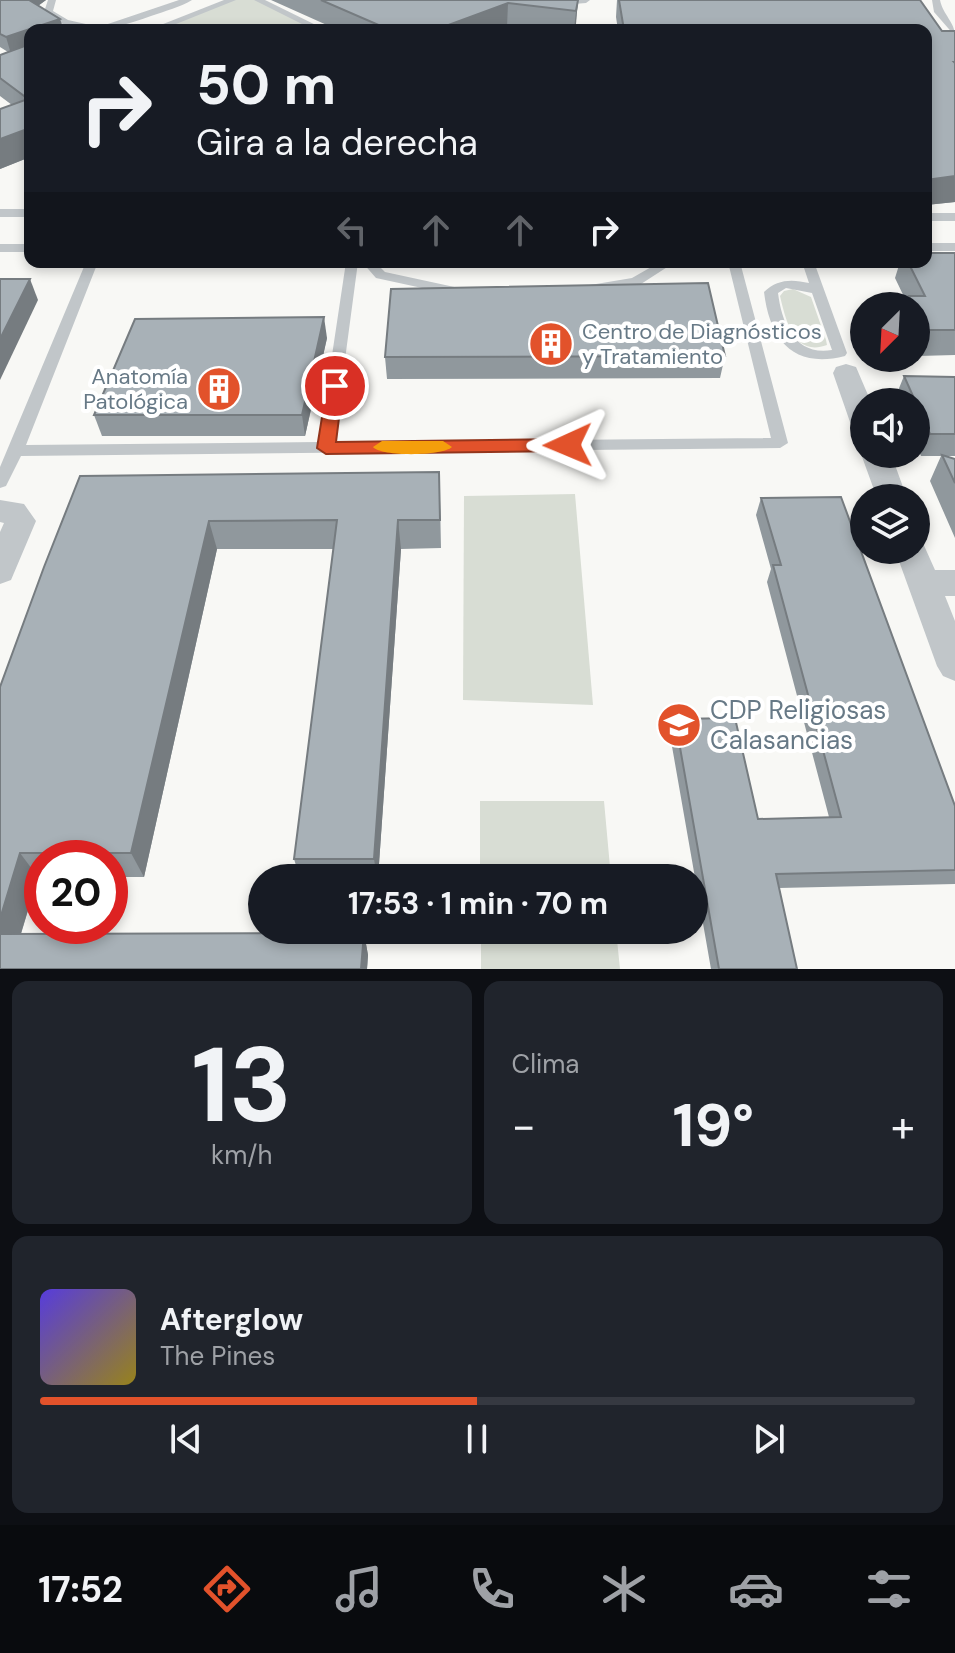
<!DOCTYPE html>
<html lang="es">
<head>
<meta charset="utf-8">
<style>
  :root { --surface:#171b24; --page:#20242c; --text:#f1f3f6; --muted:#9ea1a6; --line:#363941; --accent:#e2522b }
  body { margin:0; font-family:"DM Sans",sans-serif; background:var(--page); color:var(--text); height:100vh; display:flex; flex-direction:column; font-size:30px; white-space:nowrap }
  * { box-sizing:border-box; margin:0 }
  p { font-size:26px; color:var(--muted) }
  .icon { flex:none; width:44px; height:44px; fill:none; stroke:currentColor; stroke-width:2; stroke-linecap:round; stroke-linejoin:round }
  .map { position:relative; height:969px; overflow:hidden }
  .panel { display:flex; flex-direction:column; gap:12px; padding:12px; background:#0d0f14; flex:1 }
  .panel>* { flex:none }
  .top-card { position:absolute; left:24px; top:24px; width:908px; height:244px; border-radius:16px; box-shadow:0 4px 12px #0003; background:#171b24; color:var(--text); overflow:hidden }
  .needle { width:52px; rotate:204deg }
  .fabs { position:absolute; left:850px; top:292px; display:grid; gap:16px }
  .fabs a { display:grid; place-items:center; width:80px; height:80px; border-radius:50%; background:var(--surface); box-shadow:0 4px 12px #0003; font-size:40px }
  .speed { position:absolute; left:24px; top:840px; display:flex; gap:16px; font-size:40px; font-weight:700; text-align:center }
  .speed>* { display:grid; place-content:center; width:104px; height:104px; border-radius:50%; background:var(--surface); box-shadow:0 4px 12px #0003; line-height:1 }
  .speed .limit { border:12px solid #d22; background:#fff; color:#111 }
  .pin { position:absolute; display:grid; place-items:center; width:68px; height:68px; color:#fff; margin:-34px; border:4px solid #fff; border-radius:50%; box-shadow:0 2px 8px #0007 }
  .me { position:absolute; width:88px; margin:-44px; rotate:269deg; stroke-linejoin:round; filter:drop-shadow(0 0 6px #0008) }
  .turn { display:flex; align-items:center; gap:28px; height:168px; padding:0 40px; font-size:36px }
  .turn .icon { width:104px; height:104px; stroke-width:2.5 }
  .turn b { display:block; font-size:56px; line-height:68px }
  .lanes { display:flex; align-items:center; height:76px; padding:0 40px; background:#0003; justify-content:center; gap:40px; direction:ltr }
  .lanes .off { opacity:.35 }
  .big { font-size:60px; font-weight:700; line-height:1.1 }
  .panel .tile { flex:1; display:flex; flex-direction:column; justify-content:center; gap:12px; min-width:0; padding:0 28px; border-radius:16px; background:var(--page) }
  .panel .dial { align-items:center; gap:0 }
  .dial b { font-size:104px; line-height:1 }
  .song { display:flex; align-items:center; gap:24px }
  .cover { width:96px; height:96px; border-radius:12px; background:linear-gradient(135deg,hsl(250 70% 55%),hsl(50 70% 35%)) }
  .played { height:8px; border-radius:4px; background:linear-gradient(90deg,var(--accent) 50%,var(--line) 50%) }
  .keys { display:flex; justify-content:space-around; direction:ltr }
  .heat { display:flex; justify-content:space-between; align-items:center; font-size:44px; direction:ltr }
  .panel .tiles { flex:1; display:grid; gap:12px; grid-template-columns:1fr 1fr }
  .tile:last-child { grid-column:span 2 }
  .trip { position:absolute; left:248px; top:864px; width:460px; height:80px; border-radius:40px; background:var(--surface); box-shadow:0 4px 12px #0003; font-weight:700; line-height:80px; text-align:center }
  .dock { display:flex; height:128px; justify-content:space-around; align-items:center; background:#090b0e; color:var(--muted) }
  .dock .icon { width:56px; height:56px }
  .dock .selected { color:var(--accent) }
  .dock b { font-size:36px; color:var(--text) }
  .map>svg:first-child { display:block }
  .green { fill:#d8ddd4 }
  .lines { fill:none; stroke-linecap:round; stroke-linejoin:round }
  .lane { fill:#c1c6c9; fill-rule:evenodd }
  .street { fill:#c1c6c9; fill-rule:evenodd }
  .wall { fill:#90989d }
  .shaded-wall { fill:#767c80 }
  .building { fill:#a8b1b7; stroke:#767c80; stroke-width:2 }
  .route { fill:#e2522b; stroke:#93351c; stroke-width:2 }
  .slow { fill:#f59e0b }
  .labels { text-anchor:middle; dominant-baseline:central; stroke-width:8; stroke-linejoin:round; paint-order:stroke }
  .poi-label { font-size:22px; fill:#677986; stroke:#fff; text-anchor:start }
  .near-poi-label { font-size:26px; fill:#677986; stroke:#fff; text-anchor:start }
</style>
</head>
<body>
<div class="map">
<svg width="955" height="969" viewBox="0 0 955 969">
  <rect width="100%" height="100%" fill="#f8f8f5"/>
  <g class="green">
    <path d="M232,0H258L321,30H153Z"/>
    <path d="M793,289L811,297L826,340L827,345C794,357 786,321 780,296L784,291Z"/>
    <path d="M575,494L593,705L463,700L464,496Z"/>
    <path d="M480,801H604L611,878H480Z"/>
    <path d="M481,930H616L620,969H481Z"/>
  </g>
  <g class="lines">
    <g class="lane">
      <path d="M48,0H56L53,11L68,20L99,27L179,0H192C181,7 165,11 151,16C113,29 79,41 44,12Z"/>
      <path d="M224,0H236L161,30H148Z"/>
      <path d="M254,0H265L326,30H314Z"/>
      <path d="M534,0H590L586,3L549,6Z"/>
      <path d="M932,0H940C943,15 955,22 955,36L934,12Z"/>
      <rect x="0" y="209" width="30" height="8"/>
      <rect x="926" y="213" width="29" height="8"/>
      <rect x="926" y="243" width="29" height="8"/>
      <rect x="0" y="244" width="30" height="8"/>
      <path d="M86,262H98L26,445L319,442L346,262H358L334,442L771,438L728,262H740L788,443L780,448L21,456L6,486L0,488V467Z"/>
      <path d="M362,262H375L385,272L459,288L466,292L459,296L376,278Z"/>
      <path d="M660,262H675L641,284L590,293L583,289L590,285L632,278Z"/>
      <path d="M802,262H814L847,353L845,356C794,369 770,341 764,292C777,279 792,279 809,283ZM786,288L812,293L832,350C795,356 782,324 778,293Z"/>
    </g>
    <g class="street">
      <path d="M846,364L856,367L871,402H864V432L854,429L850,422L833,373L836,367Z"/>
      <path d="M864,450V454H891L907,498H877L861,454Z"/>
      <path d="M0,500L24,504L36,521L11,580L0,584V532L4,523L0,522Z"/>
      <path d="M916,539L922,541L935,570H955V596H945L955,621V681L943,676L937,666L895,550H916Z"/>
    </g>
  </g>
  <g class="wall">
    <path d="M0,0H46L38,6L30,30V157L0,169V109L12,105L0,96V55L8,52L0,47Z"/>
    <path d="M271,0H578L575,30H534L507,27L499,30H338Z"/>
    <path d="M617,0H920L942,31H955V202L926,205V30H618L616,17Z"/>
    <path d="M955,253V355L918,356L916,352V306H905L907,303L895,278L900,262H926Z"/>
    <path d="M327,338L305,436H102L94,415Z"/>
    <path d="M725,356L720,378L387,379L385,357Z"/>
    <path d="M904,376L955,377V456H947L955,459V538L930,481L941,456H921L916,445V402H897L895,398Z"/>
    <path d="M80,476L440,501L441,548L401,549L378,878H300L294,859L334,549H217L144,877H110V858H42V877H38L21,934L364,933L368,955L367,969H0Z"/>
    <path d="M761,498L955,806V884L779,888L797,969H711L670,735L675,719L758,819L829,817L767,582L771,569L756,515Z"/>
  </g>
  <g class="shaded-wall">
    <path d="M24,0H46L28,13Z"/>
    <path d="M578,0L576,24L574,30L576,11Z"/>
    <path d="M508,3L507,27L499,30H435Z"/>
    <path d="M60,19L64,30H30V48L11,54L6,37Z"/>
    <path d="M30,128V157L0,169V139Z"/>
    <path d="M955,176V202L926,205V180Z"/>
    <path d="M30,279L38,300L0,380V339Z"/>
    <path d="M324,317L327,338L305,436L302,415Z"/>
    <path d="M398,520L401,549L378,878H377L374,859Z"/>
    <path d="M209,521L217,549L144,877L131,853Z"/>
    <path d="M20,853L38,877L14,956L0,940V919Z"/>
    <path d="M364,933L368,955L367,969H361Z"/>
  </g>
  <g class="building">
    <path d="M0,0H29L60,19L6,37L0,34Z"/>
    <path d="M321,0H578L576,11L508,3L435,30H390Z"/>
    <path d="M619,0H920L942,31H955V62H954L955,63V176L926,180V30H624Z"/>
    <path d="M30,44V128L0,139V109L28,99L0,78V55Z"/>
    <path d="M926,253H955V330H928L909,296H925L908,262H926Z"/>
    <path d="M0,279H30L0,339Z"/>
    <path d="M708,283L725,356L385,357L391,289Z"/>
    <path d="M324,317L302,415H94L135,319Z"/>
    <path d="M904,376L955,377V434H930Z"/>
    <path d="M942,455L955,459V483Z"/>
    <path d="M439,472L440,520H398L374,859H294L337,520L209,521L131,853H20L0,919V687L44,567L80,476Z"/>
    <path d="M841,497L955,806V870L776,874L797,969H719L675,719L735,718L758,819L841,817L773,565H781L761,498Z"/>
    <path d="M364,933L361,969H0V934Z"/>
  </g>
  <path class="route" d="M335,381L343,386L336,442L568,439L577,445L568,451L326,454L317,448L327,386Z"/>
  <path class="slow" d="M382,441H443L452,447C443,456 382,457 373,447Z"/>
  <defs>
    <g id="building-disc" transform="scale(2.3)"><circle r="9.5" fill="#e2522b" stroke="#fff"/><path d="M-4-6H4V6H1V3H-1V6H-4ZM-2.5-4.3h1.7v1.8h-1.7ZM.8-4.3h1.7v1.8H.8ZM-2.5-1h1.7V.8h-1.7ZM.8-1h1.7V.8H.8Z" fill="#fff"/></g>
    <g id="school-disc" transform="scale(2.3)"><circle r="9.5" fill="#e2522b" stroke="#fff"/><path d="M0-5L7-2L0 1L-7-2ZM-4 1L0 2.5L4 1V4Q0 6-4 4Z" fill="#fff"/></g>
  </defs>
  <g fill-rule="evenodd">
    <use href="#building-disc" x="551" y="344"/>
    <use href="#building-disc" x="219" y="389"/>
    <use href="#school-disc" x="679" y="725"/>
  </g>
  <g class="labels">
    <g class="poi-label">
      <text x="582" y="331">Centro de Diagnósticos<tspan x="582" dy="25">y Tratamiento</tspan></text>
      <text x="188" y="376" text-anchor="end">Anatomía<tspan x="188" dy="25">Patológica</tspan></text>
    </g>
    <g class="near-poi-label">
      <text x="710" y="710">CDP Religiosas<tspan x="710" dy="30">Calasancias</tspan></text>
    </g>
  </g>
</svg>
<div class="fabs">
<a><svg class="needle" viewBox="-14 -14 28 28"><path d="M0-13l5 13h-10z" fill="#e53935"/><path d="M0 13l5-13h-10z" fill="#9ea1a6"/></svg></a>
<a><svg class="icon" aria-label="sound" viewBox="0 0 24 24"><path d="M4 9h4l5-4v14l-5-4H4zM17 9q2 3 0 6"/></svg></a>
<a><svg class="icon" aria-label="layers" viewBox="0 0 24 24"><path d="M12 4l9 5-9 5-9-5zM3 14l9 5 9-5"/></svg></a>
</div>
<div class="speed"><div class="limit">20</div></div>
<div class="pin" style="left:335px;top:386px;background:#d93025"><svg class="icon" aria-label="arrive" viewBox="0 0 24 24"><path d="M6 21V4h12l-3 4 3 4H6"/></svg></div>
<svg class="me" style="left:568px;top:445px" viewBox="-20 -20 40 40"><path d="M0-17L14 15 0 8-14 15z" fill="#e2522b" stroke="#fff" stroke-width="4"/></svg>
<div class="trip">17:53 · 1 min · 70 m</div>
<div class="top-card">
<div class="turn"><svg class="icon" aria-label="right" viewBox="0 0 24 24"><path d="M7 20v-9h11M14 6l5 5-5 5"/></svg><div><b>50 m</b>Gira a la derecha</div></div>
<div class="lanes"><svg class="icon off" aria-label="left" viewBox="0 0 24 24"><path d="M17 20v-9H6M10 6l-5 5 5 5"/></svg><svg class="icon off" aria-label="ahead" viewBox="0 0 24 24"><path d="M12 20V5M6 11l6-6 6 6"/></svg><svg class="icon off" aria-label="ahead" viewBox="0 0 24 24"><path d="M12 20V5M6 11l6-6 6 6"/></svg><svg class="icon" aria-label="right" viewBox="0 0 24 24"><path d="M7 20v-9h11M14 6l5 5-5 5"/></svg></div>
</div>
</div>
<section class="panel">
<div class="tiles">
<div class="tile dial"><b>13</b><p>km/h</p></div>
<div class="tile"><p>Clima</p>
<div class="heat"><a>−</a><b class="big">19°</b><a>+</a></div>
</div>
<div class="tile">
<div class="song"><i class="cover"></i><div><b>Afterglow</b><p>The Pines</p></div></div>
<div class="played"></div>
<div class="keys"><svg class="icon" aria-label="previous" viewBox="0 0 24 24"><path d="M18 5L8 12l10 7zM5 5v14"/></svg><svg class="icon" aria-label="pause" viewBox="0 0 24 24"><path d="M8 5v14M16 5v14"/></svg><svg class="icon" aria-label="next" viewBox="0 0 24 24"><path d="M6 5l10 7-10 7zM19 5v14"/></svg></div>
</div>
</div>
</section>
<nav class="dock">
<b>17:52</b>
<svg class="icon selected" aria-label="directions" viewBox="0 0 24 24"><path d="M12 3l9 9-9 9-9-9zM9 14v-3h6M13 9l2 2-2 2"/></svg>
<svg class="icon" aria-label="music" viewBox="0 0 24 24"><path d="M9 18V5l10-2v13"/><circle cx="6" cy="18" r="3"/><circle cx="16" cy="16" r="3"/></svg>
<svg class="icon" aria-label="phone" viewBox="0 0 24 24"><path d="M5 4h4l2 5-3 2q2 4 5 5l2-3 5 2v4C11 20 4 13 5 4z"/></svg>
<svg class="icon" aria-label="climate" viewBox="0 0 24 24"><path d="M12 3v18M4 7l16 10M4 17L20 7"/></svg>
<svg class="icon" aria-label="car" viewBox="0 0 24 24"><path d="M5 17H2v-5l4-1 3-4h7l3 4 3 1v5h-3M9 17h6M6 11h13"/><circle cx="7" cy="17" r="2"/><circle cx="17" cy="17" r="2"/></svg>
<svg class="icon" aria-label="filters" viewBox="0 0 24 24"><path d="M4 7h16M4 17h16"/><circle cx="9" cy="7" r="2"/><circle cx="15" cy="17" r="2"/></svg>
</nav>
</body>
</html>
